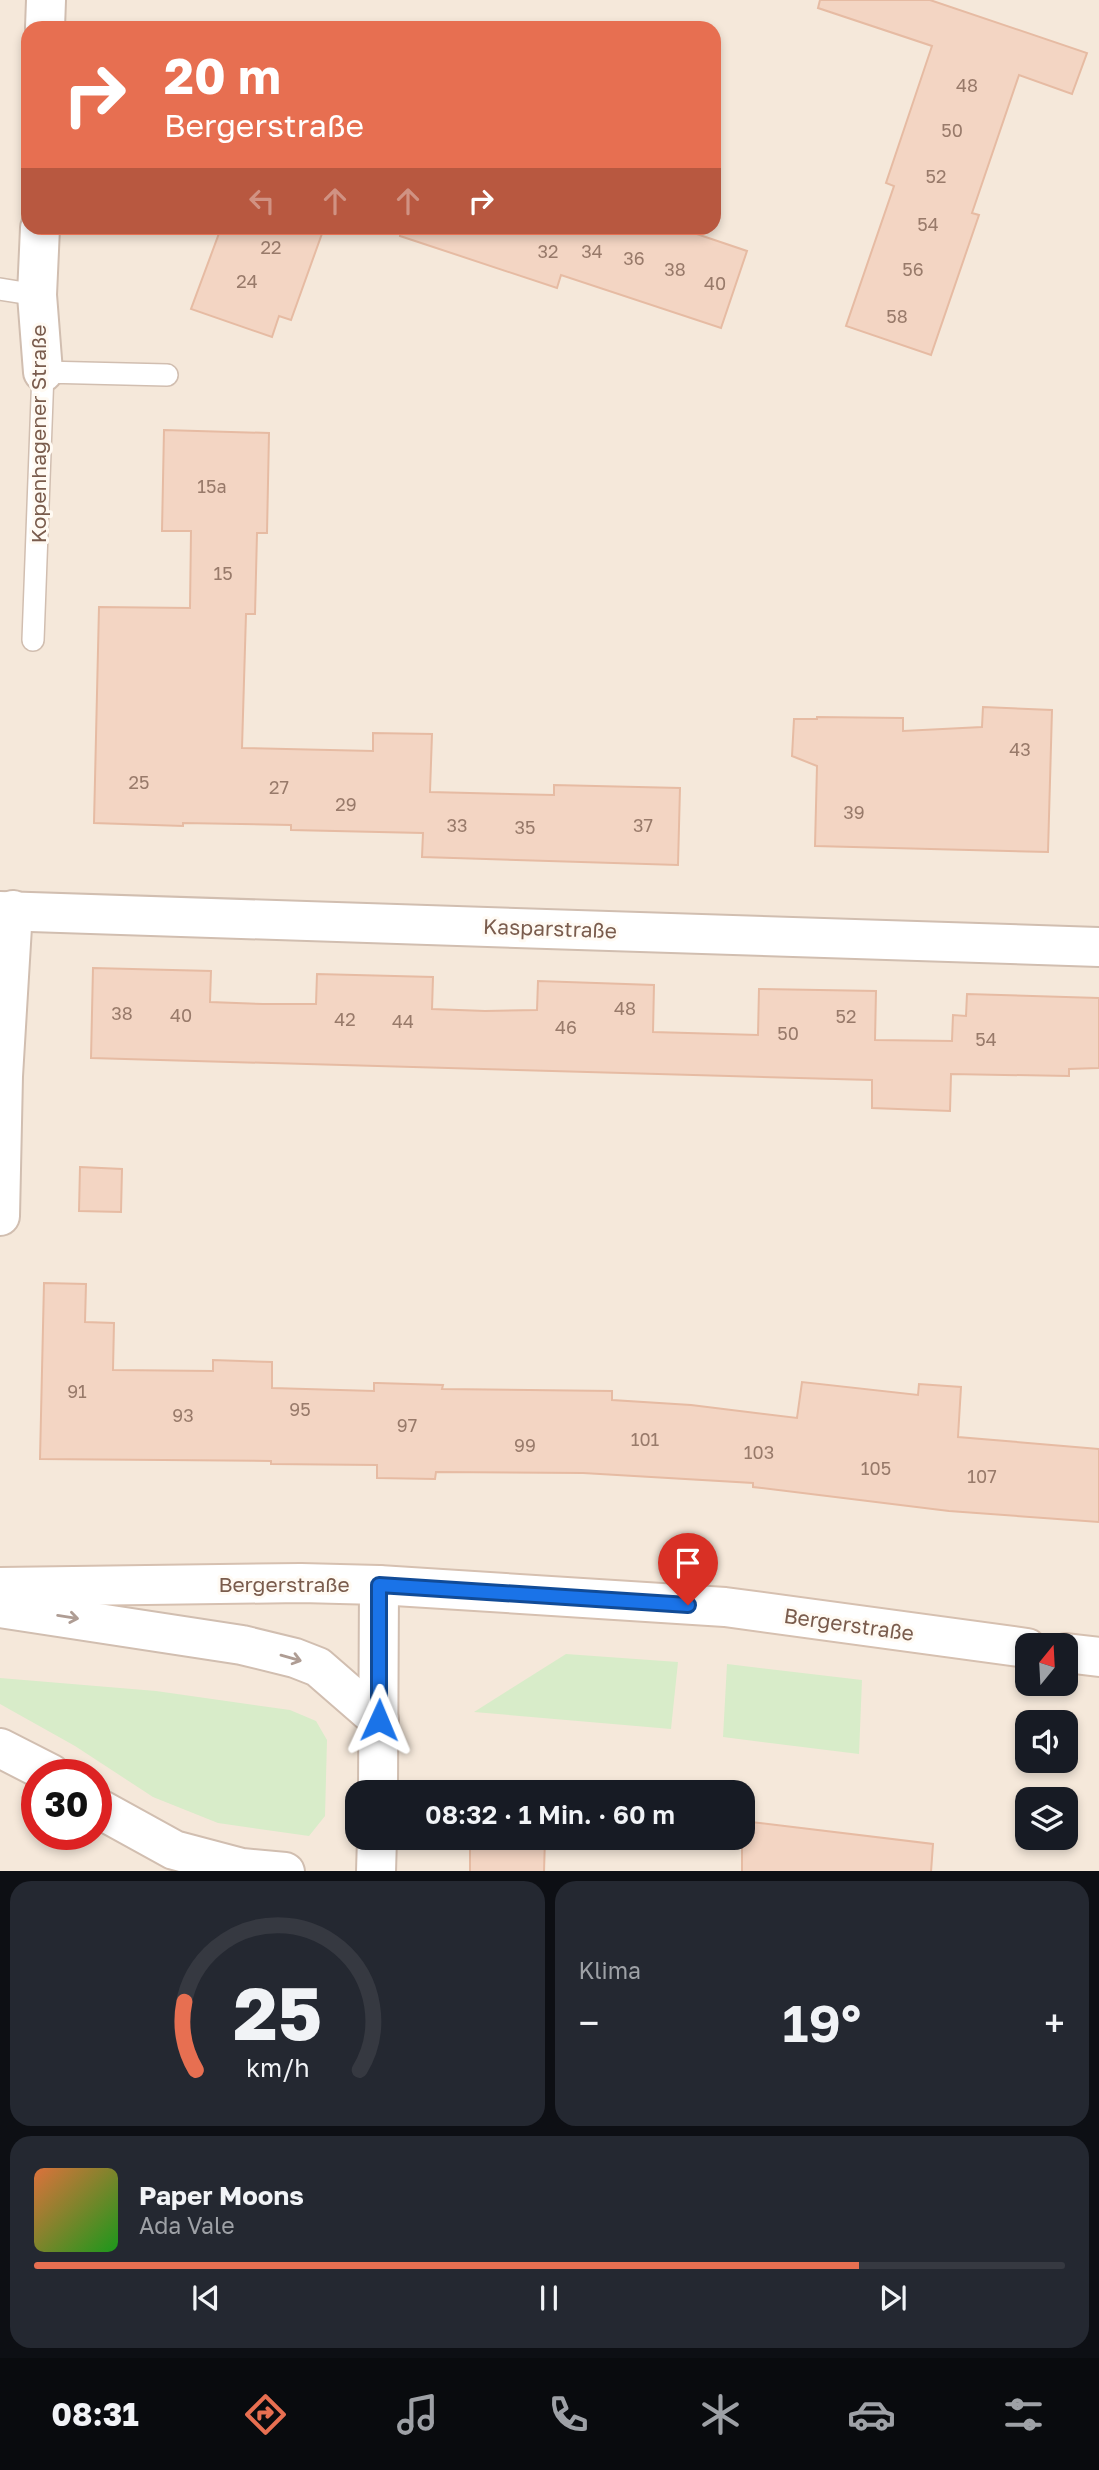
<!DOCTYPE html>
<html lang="de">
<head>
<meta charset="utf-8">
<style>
  :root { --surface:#171b24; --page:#242831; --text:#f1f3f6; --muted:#9ea1a6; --line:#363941; --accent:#e76f51 }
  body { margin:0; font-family:"Golos Text",sans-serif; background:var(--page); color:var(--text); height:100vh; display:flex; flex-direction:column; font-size:26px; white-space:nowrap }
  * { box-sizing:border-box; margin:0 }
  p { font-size:23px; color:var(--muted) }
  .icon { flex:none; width:38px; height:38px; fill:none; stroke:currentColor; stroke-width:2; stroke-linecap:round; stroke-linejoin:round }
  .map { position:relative; height:1871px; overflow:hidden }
  .drawer { display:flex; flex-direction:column; gap:10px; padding:10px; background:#0d0f14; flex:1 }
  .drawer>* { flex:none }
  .banner { position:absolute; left:21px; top:21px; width:700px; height:214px; border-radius:21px; box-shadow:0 4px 10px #0003; background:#e76f51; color:#fff; overflow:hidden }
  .needle { width:46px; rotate:18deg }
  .tools { position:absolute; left:1015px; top:1633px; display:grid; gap:14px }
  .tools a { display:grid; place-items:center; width:63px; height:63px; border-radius:14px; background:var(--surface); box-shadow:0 4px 10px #0003; font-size:35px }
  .speed { position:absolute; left:21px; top:1759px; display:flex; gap:14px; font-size:35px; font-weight:700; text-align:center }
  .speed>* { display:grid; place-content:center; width:91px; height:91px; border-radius:50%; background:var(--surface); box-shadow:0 4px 10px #0003; line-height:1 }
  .speed .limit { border:10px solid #d22; background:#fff; color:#111 }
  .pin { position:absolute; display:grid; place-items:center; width:60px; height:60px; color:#fff; margin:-72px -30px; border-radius:50% 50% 50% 0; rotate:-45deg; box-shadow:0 0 7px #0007 }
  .pin .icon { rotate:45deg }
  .me { position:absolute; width:77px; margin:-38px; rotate:1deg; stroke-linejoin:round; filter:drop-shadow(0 0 5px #0008) }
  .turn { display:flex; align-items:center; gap:24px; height:147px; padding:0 28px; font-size:32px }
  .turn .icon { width:91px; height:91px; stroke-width:2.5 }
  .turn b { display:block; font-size:49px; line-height:60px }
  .lanes { display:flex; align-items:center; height:66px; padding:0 28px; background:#0003; justify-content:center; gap:35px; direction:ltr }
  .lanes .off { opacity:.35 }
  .big { font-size:52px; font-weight:600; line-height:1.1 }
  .drawer .widget { flex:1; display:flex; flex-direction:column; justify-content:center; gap:10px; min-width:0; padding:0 24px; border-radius:21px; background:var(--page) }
  .drawer .dial { align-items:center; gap:0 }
  .dial svg { height:182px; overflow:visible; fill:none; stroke:var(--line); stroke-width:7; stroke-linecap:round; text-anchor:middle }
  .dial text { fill:var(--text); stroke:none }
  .song { display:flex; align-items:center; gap:21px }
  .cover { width:84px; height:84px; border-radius:10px; background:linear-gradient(135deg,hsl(20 70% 55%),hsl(120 70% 35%)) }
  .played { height:7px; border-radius:4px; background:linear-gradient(90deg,var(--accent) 80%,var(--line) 80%) }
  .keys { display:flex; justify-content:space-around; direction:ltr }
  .heat { display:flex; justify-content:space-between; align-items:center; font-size:38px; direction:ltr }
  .drawer .tiles { flex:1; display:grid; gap:10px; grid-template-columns:1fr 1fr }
  .widget:last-child { grid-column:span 2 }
  .trip { position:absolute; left:345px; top:1780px; width:410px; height:70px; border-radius:21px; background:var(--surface); box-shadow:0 4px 10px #0003; font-weight:600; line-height:70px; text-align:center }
  .tab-bar { display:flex; height:112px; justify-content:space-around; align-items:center; background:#090b0e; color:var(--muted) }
  .tab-bar .icon { width:49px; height:49px }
  .tab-bar .current { color:var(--accent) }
  .tab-bar b { font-size:32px; color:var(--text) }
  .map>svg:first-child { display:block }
  .residential { fill:#f5e8da; fill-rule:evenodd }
  .green { fill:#d8ecc9 }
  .building { fill:#f3d5c3; stroke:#e6bba3; stroke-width:2 }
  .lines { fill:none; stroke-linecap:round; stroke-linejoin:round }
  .lane-casing { stroke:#d1beb0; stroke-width:24 }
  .street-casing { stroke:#d1beb0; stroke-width:42 }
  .secondary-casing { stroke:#d6c0b0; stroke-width:42 }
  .lane { stroke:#fff; stroke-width:21 }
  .street { stroke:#fff; stroke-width:38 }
  .secondary { stroke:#fff; stroke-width:38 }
  .oneway { stroke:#af9d94 }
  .route-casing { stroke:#114b97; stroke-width:18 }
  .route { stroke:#1a73e8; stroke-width:12 }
  .labels { text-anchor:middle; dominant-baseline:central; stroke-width:6; stroke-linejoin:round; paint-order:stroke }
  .number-label { font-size:18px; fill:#987a6a }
  .street-label { font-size:21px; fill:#7a5c4d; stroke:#fffaf3 }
</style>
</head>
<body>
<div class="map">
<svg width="1099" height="1872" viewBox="0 0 1099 1872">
  <rect width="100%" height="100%" fill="#fdf6ec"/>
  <path class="residential" d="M0,0H1099V1871L0,1872ZM28,28H714V228H28ZM1027,1645H1066V1684H1027ZM1027,1722H1066V1760H1027ZM37,1774H96V1834H37ZM357,1792H742V1838H357ZM1027,1799H1066V1838H1027Z"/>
  <g class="green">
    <path d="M566,1654L678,1662L671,1729L474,1712Z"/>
    <path d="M727,1664L862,1680L859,1754L723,1737Z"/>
    <path d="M0,1678L156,1691L290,1710L316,1721L327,1740L325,1816L309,1836L218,1823L153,1797L75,1746L0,1704Z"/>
  </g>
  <g class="building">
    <path d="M820,0H930L1087,53L1072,94L1019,75L972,213L979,215L931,355L846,326L894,186L886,183L932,46L818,8Z"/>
    <path d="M221,228H324L291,320L279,316L272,337L191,309Z"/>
    <path d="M401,228H679L747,251L721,328L561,275L557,288L400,236Z"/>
    <path d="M164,430L269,433L267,533H257L255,614H246L242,748L373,751V733L432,734L430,792L554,795V785L680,788L678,865L422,857L423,833L291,830V825L183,823V826L94,823L99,607L190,608L191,531H162Z"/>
    <path d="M983,707L1052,710L1048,852L815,846L817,766L792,756L794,719H817V717L903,718V731L982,727Z"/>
    <path d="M93,968L211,971L210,1002L263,1004H316L317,974L433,977L432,1009L485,1011L537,1010L538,981L654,985L653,1032L758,1035L759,989L876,991L875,1040L952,1041L953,1015L966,1016L967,994L1099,998V1068L1069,1069V1076L951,1074L950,1111L872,1108V1080L91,1058Z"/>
    <path d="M80,1167L122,1169L121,1212L79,1211Z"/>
    <path d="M44,1283L86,1284L85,1322L114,1323L113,1370L213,1371V1360L272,1362V1388L374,1391V1383H377L443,1385L442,1389L612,1391V1400L691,1405L797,1418L802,1382L918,1395L919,1384L961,1387L958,1437L1099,1449V1522L949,1511L753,1487V1483L583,1473L436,1472L435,1479L377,1478V1465L271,1464V1461L40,1459Z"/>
    <path d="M502,1789H547V1792H471L502,1791Z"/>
    <path d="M751,1822L933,1844L931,1872H742V1827L750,1828Z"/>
    <path d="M470,1838H545L544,1872H470Z"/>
  </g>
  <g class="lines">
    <g class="lane-casing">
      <g id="lane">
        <path d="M0,289L37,295"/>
        <path d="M33,640L43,372L167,375"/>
      </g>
    </g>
    <g class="street-casing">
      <g id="street">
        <path d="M45,28L46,0"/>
        <path d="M40,228L37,295L43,372"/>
        <path d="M0,911L1099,947"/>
        <path d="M0,1216L3,1076L13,910"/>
        <path d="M0,1608L242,1645L295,1658L318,1667L379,1720"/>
        <path d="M0,1748L51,1774"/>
        <path d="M378,1792L379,1585"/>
        <path d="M96,1807L174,1850L242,1868L285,1872"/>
        <path d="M376,1872L377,1838"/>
      </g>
    </g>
    <g class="secondary-casing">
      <g id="secondary">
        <path d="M0,1587L301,1583L379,1585L725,1607L1027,1648"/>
        <path d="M1066,1653L1099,1657"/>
      </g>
    </g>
    <use href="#lane" class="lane"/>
    <use href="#street" class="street"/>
    <use href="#secondary" class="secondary"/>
  </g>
  <defs><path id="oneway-shaft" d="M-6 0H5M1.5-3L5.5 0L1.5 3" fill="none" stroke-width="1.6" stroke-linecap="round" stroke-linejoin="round" transform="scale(1.75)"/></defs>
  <g class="oneway">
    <use href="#oneway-shaft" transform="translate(68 1617) rotate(9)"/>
    <use href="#oneway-shaft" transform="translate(291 1658) rotate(16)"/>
  </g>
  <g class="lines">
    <g class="route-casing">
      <path id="route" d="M379,1720V1585L688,1605"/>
    </g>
    <use href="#route" class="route"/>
  </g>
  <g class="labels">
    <g class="number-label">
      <text x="967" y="85">48</text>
      <text x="952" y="130">50</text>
      <text x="936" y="176">52</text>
      <text x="928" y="224">54</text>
      <text x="271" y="247">22</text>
      <text x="548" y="251">32</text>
      <text x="592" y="251">34</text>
      <text x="634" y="258">36</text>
      <text x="675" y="269">38</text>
      <text x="913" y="269">56</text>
      <text x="247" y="281">24</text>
      <text x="715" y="283">40</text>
      <text x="897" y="316">58</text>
      <text x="212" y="486">15a</text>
      <text x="223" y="573">15</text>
      <text x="1020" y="749">43</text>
      <text x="139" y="782">25</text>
      <text x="279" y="787">27</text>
      <text x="346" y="804">29</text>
      <text x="854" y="812">39</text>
      <text x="457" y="825">33</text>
      <text x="643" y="825">37</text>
      <text x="525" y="827">35</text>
      <text x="625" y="1008">48</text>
      <text x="122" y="1013">38</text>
      <text x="181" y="1015">40</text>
      <text x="846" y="1016">52</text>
      <text x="345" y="1019">42</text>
      <text x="403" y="1021">44</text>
      <text x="566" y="1027">46</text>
      <text x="788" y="1033">50</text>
      <text x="986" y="1039">54</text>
      <text x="77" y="1391">91</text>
      <text x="300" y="1409">95</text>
      <text x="183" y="1415">93</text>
      <text x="407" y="1425">97</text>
      <text x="645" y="1439">101</text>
      <text x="525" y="1445">99</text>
      <text x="759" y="1452">103</text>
      <text x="876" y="1468">105</text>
      <text x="982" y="1476">107</text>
    </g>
    <g class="street-label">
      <text transform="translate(38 434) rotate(-90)">Kopenhagener Straße</text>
      <text transform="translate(550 928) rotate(2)">Kasparstraße</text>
      <text x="284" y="1584">Bergerstraße</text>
      <text transform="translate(849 1624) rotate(8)">Bergerstraße</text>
    </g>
  </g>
</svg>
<div class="tools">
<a><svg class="needle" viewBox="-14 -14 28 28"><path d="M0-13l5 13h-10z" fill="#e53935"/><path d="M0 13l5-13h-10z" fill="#9ea1a6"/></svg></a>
<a><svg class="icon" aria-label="sound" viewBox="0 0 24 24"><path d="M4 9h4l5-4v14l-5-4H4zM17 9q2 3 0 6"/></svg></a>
<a><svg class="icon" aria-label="layers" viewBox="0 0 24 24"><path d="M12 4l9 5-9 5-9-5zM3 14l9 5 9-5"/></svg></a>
</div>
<div class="speed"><div class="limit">30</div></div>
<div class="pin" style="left:688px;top:1605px;background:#d93025"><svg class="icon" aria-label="arrive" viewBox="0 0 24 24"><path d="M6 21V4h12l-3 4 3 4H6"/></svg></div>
<svg class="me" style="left:379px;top:1720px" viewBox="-20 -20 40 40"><path d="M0-17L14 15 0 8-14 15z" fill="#1a73e8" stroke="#fff" stroke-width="4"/></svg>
<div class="trip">08:32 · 1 Min. · 60 m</div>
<div class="banner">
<div class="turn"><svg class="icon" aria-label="right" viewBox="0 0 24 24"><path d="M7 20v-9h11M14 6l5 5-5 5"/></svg><div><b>20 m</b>Bergerstraße</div></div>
<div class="lanes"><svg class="icon off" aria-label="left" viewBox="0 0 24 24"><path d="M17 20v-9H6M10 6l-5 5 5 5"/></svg><svg class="icon off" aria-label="ahead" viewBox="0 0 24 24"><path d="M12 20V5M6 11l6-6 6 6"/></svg><svg class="icon off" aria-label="ahead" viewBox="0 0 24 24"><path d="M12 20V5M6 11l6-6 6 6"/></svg><svg class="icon" aria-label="right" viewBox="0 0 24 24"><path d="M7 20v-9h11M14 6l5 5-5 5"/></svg></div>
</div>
</div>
<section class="drawer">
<div class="tiles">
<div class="widget dial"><svg viewBox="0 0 100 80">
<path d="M14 69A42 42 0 1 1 86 69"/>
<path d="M14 69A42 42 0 0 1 9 39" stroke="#e76f51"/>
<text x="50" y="56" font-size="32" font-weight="700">25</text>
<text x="50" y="72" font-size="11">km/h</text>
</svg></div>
<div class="widget"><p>Klima</p>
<div class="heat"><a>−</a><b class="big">19°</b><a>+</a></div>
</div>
<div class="widget">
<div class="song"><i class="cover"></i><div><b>Paper Moons</b><p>Ada Vale</p></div></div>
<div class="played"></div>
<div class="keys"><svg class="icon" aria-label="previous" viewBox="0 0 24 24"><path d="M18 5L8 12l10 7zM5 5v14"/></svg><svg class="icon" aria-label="pause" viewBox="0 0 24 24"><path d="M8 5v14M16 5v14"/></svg><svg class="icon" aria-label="next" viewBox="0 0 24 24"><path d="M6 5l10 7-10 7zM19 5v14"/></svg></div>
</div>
</div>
</section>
<nav class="tab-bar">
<b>08:31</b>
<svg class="icon current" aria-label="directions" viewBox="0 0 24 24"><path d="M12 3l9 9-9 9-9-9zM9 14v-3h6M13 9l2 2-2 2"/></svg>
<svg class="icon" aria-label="music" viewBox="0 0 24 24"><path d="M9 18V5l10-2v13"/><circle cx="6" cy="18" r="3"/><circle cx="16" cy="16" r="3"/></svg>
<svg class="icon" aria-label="phone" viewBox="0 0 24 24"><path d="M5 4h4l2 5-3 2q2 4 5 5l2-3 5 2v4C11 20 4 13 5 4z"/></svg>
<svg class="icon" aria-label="climate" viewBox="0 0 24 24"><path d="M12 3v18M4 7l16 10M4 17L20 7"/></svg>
<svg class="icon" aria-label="car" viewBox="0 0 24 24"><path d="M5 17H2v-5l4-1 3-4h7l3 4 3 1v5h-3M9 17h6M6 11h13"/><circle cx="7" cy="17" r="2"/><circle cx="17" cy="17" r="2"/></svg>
<svg class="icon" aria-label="filters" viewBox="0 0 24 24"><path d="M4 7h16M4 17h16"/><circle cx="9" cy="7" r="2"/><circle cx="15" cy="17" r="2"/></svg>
</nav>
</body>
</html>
